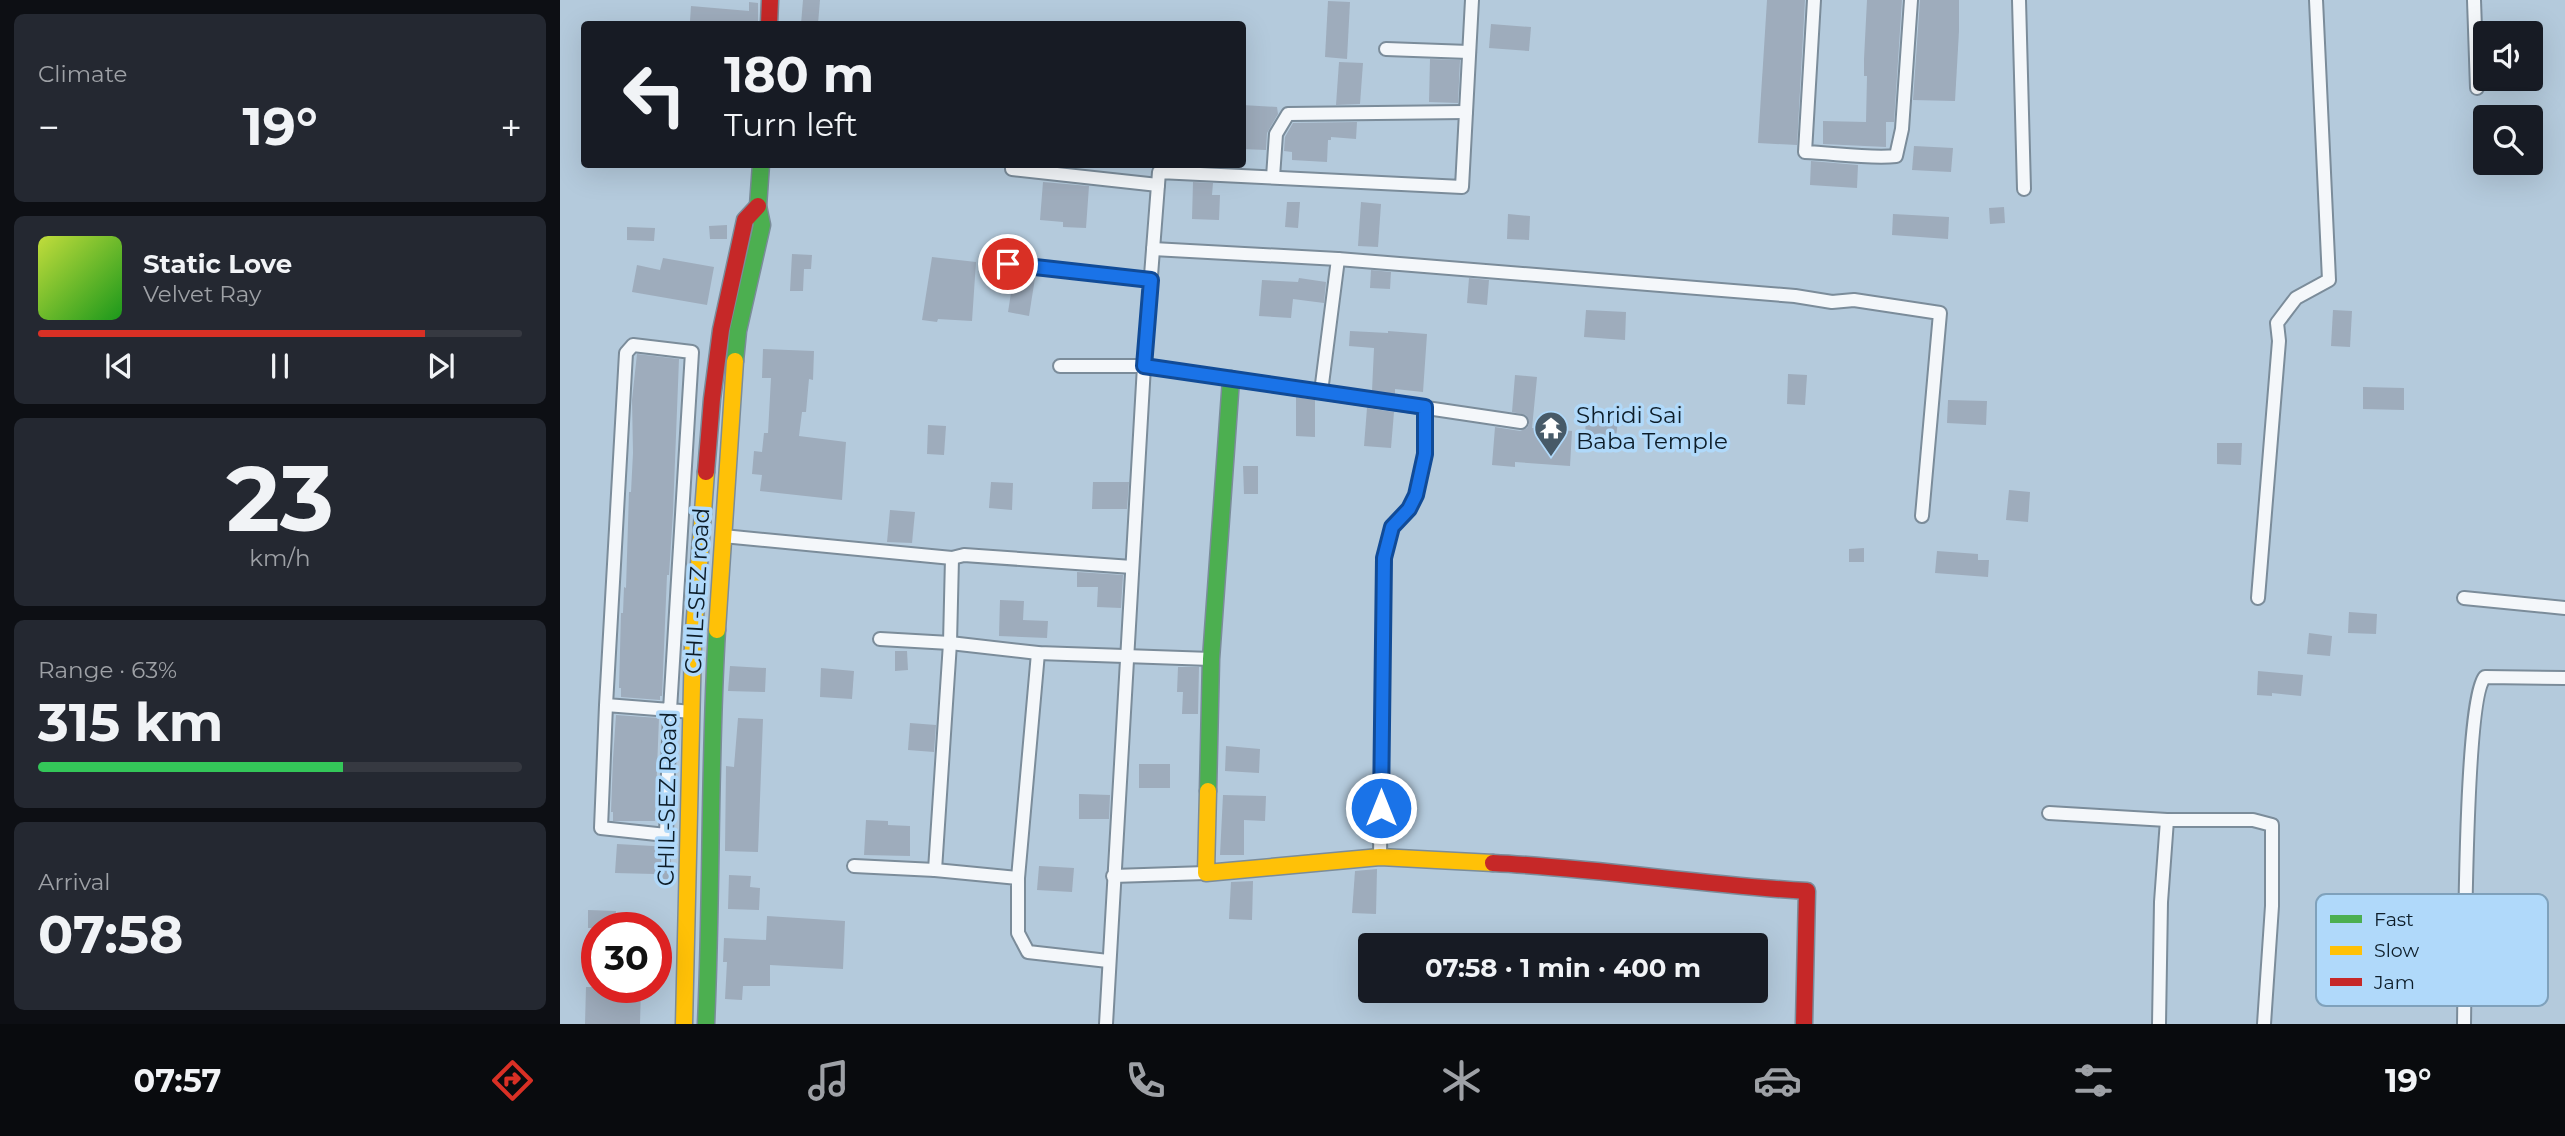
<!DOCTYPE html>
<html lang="en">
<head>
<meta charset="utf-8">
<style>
  :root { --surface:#171b24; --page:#242831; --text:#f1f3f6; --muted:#9ea1a6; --line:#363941; --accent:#d93025 }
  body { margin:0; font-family:Montserrat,sans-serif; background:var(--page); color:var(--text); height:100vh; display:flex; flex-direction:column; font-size:26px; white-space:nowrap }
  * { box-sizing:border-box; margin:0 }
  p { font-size:23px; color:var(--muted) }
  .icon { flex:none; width:38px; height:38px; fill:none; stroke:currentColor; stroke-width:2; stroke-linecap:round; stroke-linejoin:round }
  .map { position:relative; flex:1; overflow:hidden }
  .side { display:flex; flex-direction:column; gap:14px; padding:14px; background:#0d0f14; width:560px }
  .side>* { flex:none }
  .banner { position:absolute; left:21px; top:21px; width:665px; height:147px; border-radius:7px; box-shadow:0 7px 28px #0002; background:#171b24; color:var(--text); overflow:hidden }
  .buttons { position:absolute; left:1913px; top:21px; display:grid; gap:14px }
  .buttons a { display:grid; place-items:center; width:70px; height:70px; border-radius:7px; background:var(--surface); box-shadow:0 7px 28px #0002; font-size:35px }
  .speed { position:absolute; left:21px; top:912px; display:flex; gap:14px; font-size:35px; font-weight:700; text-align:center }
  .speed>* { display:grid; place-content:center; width:91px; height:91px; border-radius:50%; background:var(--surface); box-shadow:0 7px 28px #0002; line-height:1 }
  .speed .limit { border:10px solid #d22; background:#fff; color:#111 }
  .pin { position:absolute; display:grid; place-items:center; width:60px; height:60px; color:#fff; margin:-30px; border:4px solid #fff; border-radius:50%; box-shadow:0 2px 7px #0007 }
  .me { position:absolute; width:77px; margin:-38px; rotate:0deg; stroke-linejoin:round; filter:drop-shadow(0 0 5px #0008) }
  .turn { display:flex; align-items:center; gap:24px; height:147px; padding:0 28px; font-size:32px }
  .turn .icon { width:91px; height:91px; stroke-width:2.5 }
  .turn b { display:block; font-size:49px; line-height:60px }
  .big { font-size:52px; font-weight:700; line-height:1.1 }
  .side .widget { flex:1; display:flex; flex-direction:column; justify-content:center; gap:10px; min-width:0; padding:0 24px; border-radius:10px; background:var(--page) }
  .side .dial { align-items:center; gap:0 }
  .dial b { font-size:91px; line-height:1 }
  .song { display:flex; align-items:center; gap:21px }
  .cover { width:84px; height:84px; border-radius:10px; background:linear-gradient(135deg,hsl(70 70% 55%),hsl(120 70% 35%)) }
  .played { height:7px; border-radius:4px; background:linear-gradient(90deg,var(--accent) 80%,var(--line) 80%) }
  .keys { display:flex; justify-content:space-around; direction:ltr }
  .heat { display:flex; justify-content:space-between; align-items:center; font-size:38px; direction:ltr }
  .charge { height:10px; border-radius:5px; background:linear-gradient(90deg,#34c759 63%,var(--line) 0) }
  .trip { position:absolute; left:798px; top:933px; width:410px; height:70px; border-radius:7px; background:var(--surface); box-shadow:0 7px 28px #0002; font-weight:700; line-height:70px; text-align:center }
  .tab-bar { display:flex; height:112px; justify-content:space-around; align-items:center; background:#090b0e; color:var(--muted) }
  .tab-bar .icon { width:49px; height:49px }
  .tab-bar .current { color:var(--accent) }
  .tab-bar b { font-size:32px; color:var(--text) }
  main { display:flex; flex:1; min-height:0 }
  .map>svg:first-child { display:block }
  .building { fill:#9eacbc }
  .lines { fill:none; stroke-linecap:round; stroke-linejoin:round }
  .street-casing { stroke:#7b8c9a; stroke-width:16 }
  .fast-casing { stroke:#7b8c9a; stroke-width:19 }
  .slow-casing { stroke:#7b8c9a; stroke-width:19 }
  .jam-casing { stroke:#7b8c9a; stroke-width:19 }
  .street { stroke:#f4f7fa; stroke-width:12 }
  .fast { stroke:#4caf50; stroke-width:16 }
  .slow { stroke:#ffc107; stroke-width:16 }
  .jam { stroke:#c62828; stroke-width:16 }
  .route-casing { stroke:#114b97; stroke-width:18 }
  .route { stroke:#1a73e8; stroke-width:12 }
  .labels { text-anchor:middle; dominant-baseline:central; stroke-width:7; stroke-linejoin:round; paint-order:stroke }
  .poi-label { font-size:23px; fill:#0d1d29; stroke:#b0d9fa; text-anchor:start }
  .street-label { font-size:23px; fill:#0d1d29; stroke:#b0d9fa }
  .key { fill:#b0d9fa; stroke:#7fa1bb; stroke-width:2 }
  .key-label { font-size:19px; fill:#0d1d29 }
</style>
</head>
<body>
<main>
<section class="side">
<div class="widget"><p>Climate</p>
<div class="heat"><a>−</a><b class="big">19°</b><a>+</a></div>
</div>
<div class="widget">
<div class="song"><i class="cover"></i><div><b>Static Love</b><p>Velvet Ray</p></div></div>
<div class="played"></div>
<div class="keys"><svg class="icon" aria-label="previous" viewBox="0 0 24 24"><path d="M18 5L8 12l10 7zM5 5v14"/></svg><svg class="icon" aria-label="pause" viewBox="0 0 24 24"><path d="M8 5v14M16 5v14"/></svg><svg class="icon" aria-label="next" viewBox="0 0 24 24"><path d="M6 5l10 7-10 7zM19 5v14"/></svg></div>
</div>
<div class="widget dial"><b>23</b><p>km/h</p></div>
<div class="widget"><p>Range · 63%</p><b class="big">315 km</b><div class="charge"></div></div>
<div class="widget"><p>Arrival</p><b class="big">07:58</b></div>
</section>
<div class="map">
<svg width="2005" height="1024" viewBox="0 0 2005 1024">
  <rect width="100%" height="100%" fill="#b4cadc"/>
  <g class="building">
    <path d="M243,0H260L258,24H241Z"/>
    <path d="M1207,0H1245L1237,145L1198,143Z"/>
    <path d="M1307,0H1342L1334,122H1326V147L1263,144V121L1306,122L1307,76H1304V59Z"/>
    <path d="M1360,0H1399V31L1395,101L1353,100Z"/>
    <path d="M768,1L790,2L787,59L765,57Z"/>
    <path d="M189,2L198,3V24L130,21L131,6L189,11Z"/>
    <path d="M931,24L971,27L969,51L929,48Z"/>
    <path d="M870,59L900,60L898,103L869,102Z"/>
    <path d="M779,62L803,63L800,104L776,105Z"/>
    <path d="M682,105L717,107L718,114L707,133L706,150L682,149Z"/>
    <path d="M797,122L796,139L771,137V140H768L767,162L732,160V152L724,151L725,137L733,123Z"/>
    <path d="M1354,146L1393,148L1391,172L1352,170Z"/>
    <path d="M1251,161L1298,165L1297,188L1250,185Z"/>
    <path d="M483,182L529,186L526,228L503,227V222L480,220Z"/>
    <path d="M633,182L653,183L652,195H660L659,220L632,219Z"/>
    <path d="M727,202H740L738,228L725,227Z"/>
    <path d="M801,202L821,204L818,247L798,246Z"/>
    <path d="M1444,207L1445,223L1430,224L1429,208Z"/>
    <path d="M948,214L970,216L969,240L947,239Z"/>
    <path d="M1333,214L1389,217L1388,239L1332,235Z"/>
    <path d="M167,225V239H150L149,226Z"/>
    <path d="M67,227L95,228L94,241L67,240Z"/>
    <path d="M232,254L252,255L251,269H244L243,291H230Z"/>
    <path d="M372,257L416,262L412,321L378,319L377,322L362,320Z"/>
    <path d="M103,258L154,267L147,305L72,292L77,265L100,270Z"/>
    <path d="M811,270L831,272L830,289L810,288Z"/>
    <path d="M454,274L475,278L469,316L448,312Z"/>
    <path d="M739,278L766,282L764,303L733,299L731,318L699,316L702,280L738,282Z"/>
    <path d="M909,278L929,280L927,305L907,303Z"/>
    <path d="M1026,310L1066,312L1065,340L1024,337Z"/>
    <path d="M1773,310L1792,311L1790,347L1771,346Z"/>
    <path d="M790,331L828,333V331L867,334L863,392L835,389V394L812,391L814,348L789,346Z"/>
    <path d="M203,349L254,351L253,380L249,379L246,412H242L239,436L286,442L282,500L200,491L202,475L192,474L194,451L202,452L204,433H208L211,378H202Z"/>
    <path d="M77,354L119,359L113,512L109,575H107L102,696H100V700L61,697V688H59L61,613H63L64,587L66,588L69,492H71L73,453L72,400Z"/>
    <path d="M1228,374L1247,375L1245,405L1227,404Z"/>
    <path d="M955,375L977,377L972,428L1012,431L1010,466L955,462V467L932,465L935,427L960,431L967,428L969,424L966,415L952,412Z"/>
    <path d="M1803,387L1844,388V410L1803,409Z"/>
    <path d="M736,397L755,400V437L736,436Z"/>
    <path d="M1388,400L1427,401L1426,425L1387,423Z"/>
    <path d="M807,408L834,412L831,448L804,446Z"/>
    <path d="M1026,416L1058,418L1056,439L1025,437Z"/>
    <path d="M368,425L386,426L384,455L367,454Z"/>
    <path d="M1657,443H1682L1681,465L1657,464Z"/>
    <path d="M683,466H698V494H684Z"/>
    <path d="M431,482L453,483L452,510L429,508Z"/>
    <path d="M533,482H569L567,509H532Z"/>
    <path d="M1449,490L1470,492L1468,522L1446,520Z"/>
    <path d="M330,510L355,512L352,543L327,542Z"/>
    <path d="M1304,548V562H1289V549Z"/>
    <path d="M1377,551L1418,554V560H1429L1428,577L1375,573Z"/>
    <path d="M517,572L563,575L561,608L537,607L538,587H517Z"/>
    <path d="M440,600L464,601L463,620L488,621L487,638L439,636Z"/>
    <path d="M1789,612L1817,614L1816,634L1788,633Z"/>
    <path d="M1749,633L1772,636L1770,656L1747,654Z"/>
    <path d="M335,651H347L348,670L335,671Z"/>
    <path d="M170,666L206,668L205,692L168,691Z"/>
    <path d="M618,667H639L638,714H622L623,692H617Z"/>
    <path d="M261,668L294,671L292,699L260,697Z"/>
    <path d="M1698,671L1743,675L1741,696L1712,693V696L1697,695Z"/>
    <path d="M56,715L99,718L95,821H53V812H51L53,759Z"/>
    <path d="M178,718L203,719L198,852L165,851L166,766L174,767Z"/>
    <path d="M350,723L376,725L374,752L348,750Z"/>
    <path d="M666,746L700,749L699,773L665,771Z"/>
    <rect x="579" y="764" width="31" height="24"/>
    <path d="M519,794L550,795L549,819H519Z"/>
    <path d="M663,795L706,796L705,821L684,820V855H660Z"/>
    <path d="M306,820L328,821V825L350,826V856L304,855Z"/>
    <path d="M57,844L111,847V879H94V874L55,873Z"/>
    <path d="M479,866L514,868L512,892L477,890Z"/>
    <path d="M817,869L816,914L792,913L795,871Z"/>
    <path d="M169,875L191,876L190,887L200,888L199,910L168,909Z"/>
    <path d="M693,881L692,920L669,919L671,882Z"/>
    <path d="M28,910L56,911L55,928H28Z"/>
    <path d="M207,916L285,921L283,969L210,965V986H183L182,1000L165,999L167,962H163L164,938L206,940Z"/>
    <path d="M26,987H81L80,1024H25Z"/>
  </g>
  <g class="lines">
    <g class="street-casing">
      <g id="street">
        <path d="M912,0L902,187L599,172L584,366L961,422"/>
        <path d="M1254,0L1245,152C1273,153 1310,159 1336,156L1342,129L1351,0"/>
        <path d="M1459,0L1464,189"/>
        <path d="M1914,0L1917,88"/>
        <path d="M826,49L909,52"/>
        <path d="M452,169L598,185"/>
        <path d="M713,177L716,134L728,114L906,112"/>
        <path d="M593,249L778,259L1235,296L1272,302L1294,300L1380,313L1362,516"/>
        <path d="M448,264L591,280"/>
        <path d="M500,366H584L546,1024"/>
        <path d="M761,392L778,259"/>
        <path d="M163,536L392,558L404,555L572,567"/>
        <path d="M1698,598L1719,341L1717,323L1736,298L1769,280L1756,0"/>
        <path d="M1904,598L2005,608"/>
        <path d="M320,639L390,643L478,653L651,659"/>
        <path d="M46,705L41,828L106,835L110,710L46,705L66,353L73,345L132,352L110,710L131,712"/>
        <path d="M1489,813L1607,820H1693L1712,825V906L1704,1024"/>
        <path d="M820,857L824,558L832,527L849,509L856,495L865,454V407"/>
        <path d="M294,866L375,870L458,878V933L468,952L548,961"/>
        <path d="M375,870L390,643L392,558"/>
        <path d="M553,876L646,873"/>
        <path d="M458,878L478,653"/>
        <path d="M1599,1024L1601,902L1607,820"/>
        <path d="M1904,1024C1905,977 1904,698 1925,677L2005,678"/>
      </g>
    </g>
    <g class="fast-casing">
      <g id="fast">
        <path d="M175,361L178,331L202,225L198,206L201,164"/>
        <path d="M648,791L651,659L671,379"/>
        <path d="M146,1024C152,893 149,761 157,630"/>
      </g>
    </g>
    <g class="slow-casing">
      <g id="slow">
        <path d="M157,630L175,361"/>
        <path d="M648,791L646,873L820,857L933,863"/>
        <path d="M124,1024L133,644L146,472"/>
      </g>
    </g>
    <g class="jam-casing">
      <g id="jam">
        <path d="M209,24L210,0"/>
        <path d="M146,472L152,399L161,330L185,220L198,206"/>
        <path d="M933,863C1038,868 1142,885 1247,891L1244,1024"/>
      </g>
    </g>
    <use href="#street" class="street"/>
    <use href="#fast" class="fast"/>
    <use href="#slow" class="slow"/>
    <use href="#jam" class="jam"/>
  </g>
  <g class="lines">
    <g class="route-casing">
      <path id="route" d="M448,264L591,280L584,366L865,407V454L856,495L849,509L832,527L824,558L821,808"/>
    </g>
    <use href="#route" class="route"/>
  </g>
  <defs>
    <g id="temple-pin" transform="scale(1.75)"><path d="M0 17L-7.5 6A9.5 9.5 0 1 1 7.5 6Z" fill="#475a68" stroke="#b0d9fa"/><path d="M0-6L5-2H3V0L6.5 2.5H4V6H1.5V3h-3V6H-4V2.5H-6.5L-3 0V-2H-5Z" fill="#fff"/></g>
  </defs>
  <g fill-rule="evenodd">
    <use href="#temple-pin" x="991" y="428"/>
  </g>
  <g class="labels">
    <g class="poi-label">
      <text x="1016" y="415">Shridi Sai<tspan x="1016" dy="26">Baba Temple</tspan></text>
    </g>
    <g class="street-label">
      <text transform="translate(137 591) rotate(-87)">CHIL-SEZ road</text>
      <text transform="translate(107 799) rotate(-89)">CHIL-SEZ Road</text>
    </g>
  </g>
  <rect x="1756" y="894" width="232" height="112" rx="10" class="key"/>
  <rect x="1770" y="915" width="32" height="8" fill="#4caf50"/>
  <rect x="1770" y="946" width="32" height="9" fill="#ffc107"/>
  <rect x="1770" y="978" width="32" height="8" fill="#c62828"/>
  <g class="key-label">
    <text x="1814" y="926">Fast</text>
    <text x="1814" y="957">Slow</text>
    <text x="1814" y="989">Jam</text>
  </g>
</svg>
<div class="buttons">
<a><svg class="icon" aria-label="sound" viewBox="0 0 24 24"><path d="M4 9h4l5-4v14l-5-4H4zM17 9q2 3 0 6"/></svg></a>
<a><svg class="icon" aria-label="search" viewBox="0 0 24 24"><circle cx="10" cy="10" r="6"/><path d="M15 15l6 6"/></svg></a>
</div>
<div class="speed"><div class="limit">30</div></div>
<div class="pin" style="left:448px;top:264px;background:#d93025"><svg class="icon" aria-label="arrive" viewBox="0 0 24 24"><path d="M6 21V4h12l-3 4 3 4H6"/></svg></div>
<svg class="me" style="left:821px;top:808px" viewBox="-20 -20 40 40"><circle r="17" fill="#1a73e8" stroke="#fff" stroke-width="3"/><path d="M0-11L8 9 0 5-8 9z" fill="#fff"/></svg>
<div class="trip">07:58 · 1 min · 400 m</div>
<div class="banner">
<div class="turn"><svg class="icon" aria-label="left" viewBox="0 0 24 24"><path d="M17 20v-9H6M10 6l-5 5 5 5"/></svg><div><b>180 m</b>Turn left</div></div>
</div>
</div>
</main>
<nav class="tab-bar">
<b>07:57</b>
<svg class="icon current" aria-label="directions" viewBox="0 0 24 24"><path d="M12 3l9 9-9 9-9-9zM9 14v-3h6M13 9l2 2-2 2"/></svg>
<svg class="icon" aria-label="music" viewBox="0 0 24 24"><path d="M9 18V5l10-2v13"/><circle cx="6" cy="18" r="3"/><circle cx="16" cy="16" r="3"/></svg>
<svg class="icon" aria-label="phone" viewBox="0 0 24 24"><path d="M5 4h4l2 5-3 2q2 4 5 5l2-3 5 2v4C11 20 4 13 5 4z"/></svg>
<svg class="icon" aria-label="climate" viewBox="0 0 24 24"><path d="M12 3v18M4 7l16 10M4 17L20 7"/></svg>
<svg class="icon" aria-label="car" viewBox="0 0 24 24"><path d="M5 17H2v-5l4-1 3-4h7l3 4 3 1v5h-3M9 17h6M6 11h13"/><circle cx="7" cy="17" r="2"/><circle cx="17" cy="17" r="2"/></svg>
<svg class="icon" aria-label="filters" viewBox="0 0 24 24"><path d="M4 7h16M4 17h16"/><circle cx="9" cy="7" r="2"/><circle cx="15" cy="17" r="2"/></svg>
<b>19°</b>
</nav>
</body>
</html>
